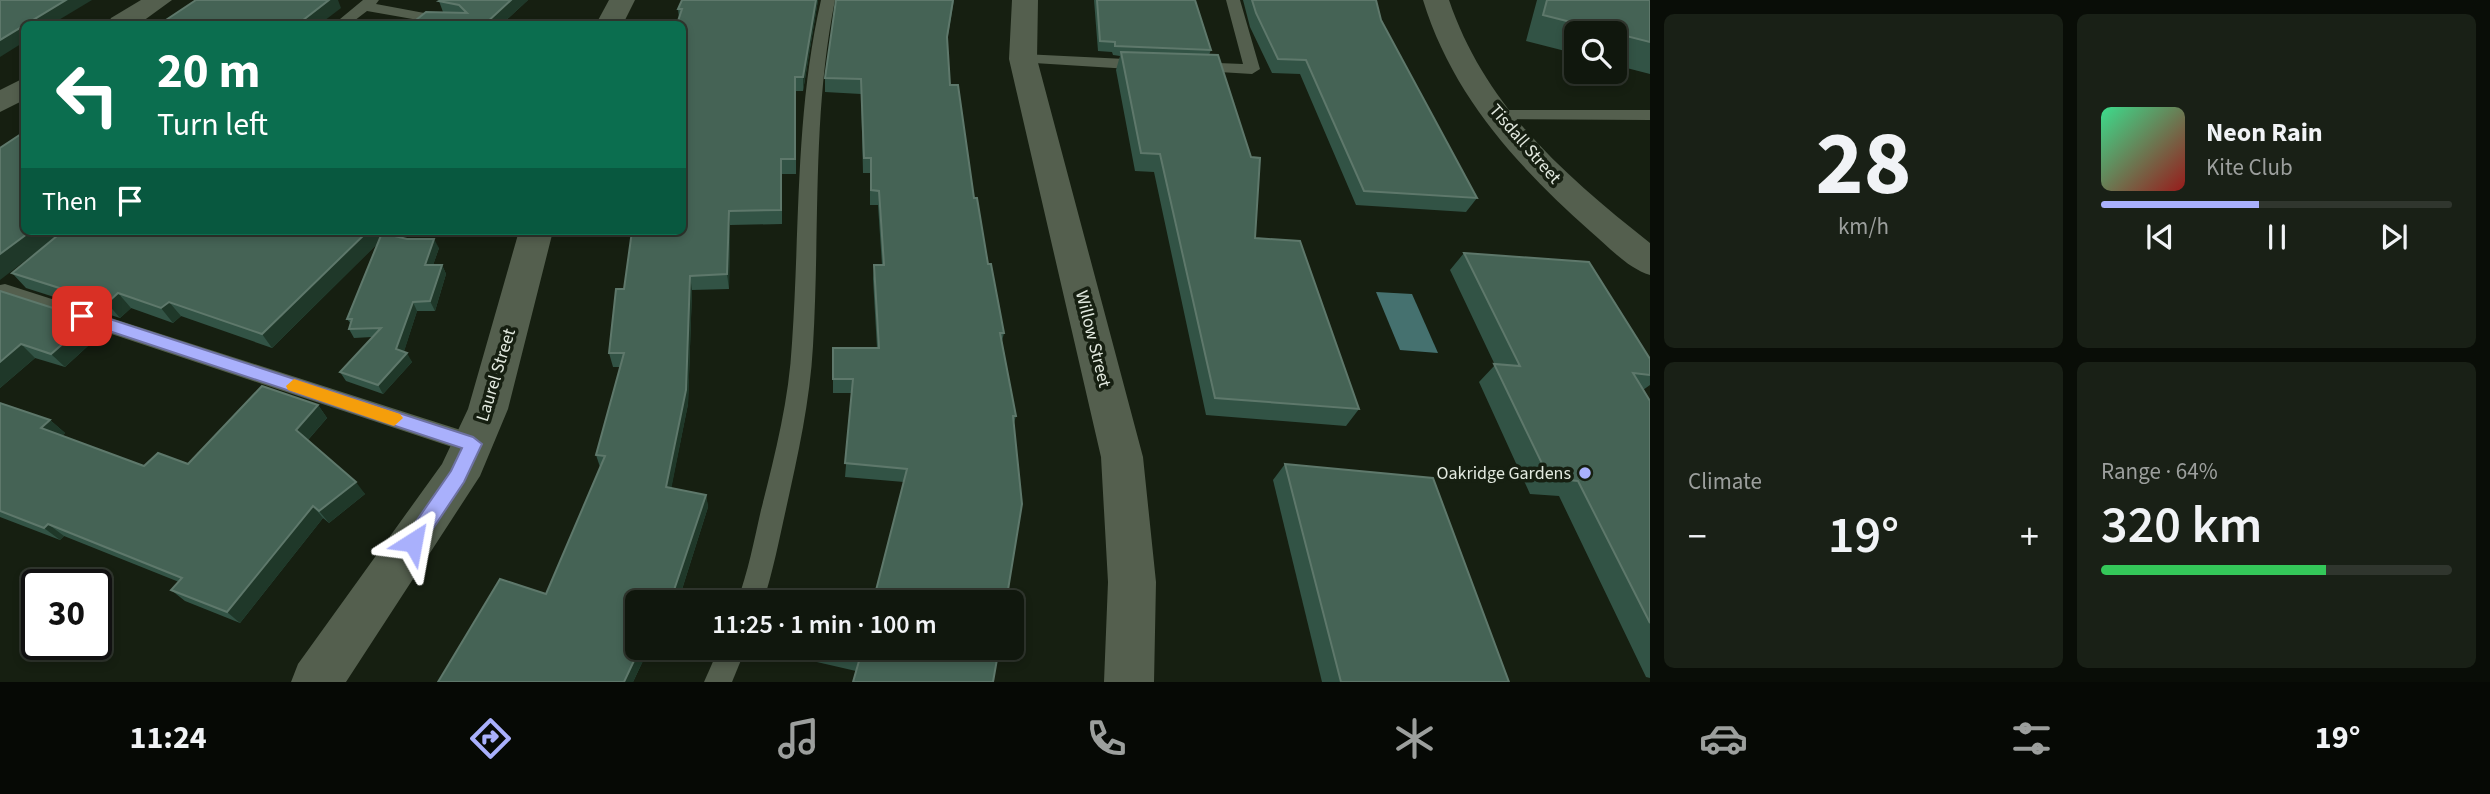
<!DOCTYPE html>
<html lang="en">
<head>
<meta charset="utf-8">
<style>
  :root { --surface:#10170d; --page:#192016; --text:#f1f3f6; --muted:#9c9f9d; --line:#30362e; --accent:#a9b0fc }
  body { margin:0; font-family:"Source Sans 3",sans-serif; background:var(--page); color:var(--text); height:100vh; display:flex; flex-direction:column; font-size:26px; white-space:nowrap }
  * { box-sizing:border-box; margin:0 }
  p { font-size:23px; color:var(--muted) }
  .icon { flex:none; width:38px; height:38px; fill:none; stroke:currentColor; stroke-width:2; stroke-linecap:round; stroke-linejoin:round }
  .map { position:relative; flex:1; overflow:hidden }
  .sheet { display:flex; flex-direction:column; gap:14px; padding:14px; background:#090d07; width:840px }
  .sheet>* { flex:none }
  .top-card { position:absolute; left:21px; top:21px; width:665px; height:214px; border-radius:10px; box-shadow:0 4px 10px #0003,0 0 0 2px var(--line); background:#0b6e4f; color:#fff; overflow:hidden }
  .controls { position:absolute; left:1564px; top:21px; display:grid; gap:14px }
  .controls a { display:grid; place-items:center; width:63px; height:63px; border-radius:10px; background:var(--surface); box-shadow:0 4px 10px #0003,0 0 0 2px var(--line); font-size:35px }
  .speed { position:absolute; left:21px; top:569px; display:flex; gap:14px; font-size:35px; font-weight:700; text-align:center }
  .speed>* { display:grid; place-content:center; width:91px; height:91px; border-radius:50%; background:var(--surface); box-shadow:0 4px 10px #0003,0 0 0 2px var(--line); line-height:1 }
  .speed .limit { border:4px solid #111; border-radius:10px; background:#fff; color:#111 }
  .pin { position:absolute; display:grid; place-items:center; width:60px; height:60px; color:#fff; margin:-30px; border-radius:14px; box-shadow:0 4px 10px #0006 }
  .me { position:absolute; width:77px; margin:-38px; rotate:34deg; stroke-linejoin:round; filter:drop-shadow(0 0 5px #0008) }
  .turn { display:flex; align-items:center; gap:24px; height:147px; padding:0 21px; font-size:32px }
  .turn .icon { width:91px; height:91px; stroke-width:2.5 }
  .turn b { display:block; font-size:49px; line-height:60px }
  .then { display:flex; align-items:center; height:66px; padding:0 21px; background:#0003; gap:14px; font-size:26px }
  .big { font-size:52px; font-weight:600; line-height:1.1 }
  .sheet .widget { flex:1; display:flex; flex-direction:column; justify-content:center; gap:10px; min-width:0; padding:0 24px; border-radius:10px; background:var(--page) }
  .sheet .dial { align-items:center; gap:0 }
  .dial b { font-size:91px; line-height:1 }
  .song { display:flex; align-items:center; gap:21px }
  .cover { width:84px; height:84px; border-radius:10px; background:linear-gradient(135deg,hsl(150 70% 55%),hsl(0 70% 35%)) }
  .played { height:7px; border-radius:4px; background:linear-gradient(90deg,var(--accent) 45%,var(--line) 45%) }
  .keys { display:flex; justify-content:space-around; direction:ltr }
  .heat { display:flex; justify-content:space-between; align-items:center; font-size:38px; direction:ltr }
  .charge { height:10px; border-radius:5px; background:linear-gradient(90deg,#34c759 64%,var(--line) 0) }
  .sheet .tiles { flex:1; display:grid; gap:14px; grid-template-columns:repeat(2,1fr) }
  .trip { position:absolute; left:625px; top:590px; width:399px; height:70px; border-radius:10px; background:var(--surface); box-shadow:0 4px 10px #0003,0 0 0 2px var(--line); font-weight:600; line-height:70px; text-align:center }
  .menu { display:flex; height:112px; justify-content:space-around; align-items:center; background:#060905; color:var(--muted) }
  .menu .icon { width:49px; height:49px }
  .menu .active { color:var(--accent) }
  .menu b { font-size:32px; color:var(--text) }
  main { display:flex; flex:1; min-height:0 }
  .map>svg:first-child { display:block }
  .water { fill:#45716f }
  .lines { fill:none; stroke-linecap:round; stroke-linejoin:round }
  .lane { fill:#545f4e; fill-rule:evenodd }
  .street { fill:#545f4e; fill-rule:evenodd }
  .wall { fill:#325345 }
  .shaded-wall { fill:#1f3829 }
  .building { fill:#456355; stroke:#5e786b; stroke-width:2 }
  .route { fill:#a9b0fc; stroke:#6e72a4; stroke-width:2 }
  .slow { fill:#f59e0b }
  .poi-dot { fill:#a9b0fc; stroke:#161f11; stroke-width:2.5 }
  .labels { text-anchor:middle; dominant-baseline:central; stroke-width:7; stroke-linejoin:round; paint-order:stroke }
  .street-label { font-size:18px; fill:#e2e9df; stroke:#161f11 }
  .poi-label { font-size:18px; fill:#e2e9df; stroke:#161f11; text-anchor:end }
</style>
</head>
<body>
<main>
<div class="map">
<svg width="1650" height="682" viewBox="0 0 1650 682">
  <rect width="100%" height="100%" fill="#161f11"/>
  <path class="water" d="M1376,292L1412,294L1438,353L1400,350Z"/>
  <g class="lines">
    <g class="lane">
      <path d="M363,0H379L376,4L462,20L469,24H441L367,11L350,24H334Z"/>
      <path d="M821,0H835C812,115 820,229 813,346C810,401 798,455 786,509C779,540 773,572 763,602H737C748,572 754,541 761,510C775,455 789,400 792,343C800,228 795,114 821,0Z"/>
      <path d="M1226,0H1240L1260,69L1252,74L1187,70V64L1193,62L1243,64Z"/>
      <path d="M1023,54L1146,60L1154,65L1146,70L1018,62V56Z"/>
      <path d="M1498,110H1650V120L1492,119L1490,115Z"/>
      <path d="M5,284L473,434L481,437L485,444L481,451L473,454L0,297V285Z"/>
      <path d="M719,648H746L732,682H704Z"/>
    </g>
    <g class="street">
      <path d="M141,0H172L139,24H108L111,18Z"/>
      <path d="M609,0H635L623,24H596Z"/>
      <path d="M1012,0H1038L1037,59L1143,457L1156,582L1154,682H1104L1108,582L1101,457L1009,59Z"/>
      <path d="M1423,0H1449C1485,106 1564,175 1650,243V275C1627,268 1608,246 1590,231C1517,166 1452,95 1423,0Z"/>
      <path d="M24,78V100L0,112V90Z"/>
      <path d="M519,231H553L508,409L480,476L346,682H291L298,664L442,464L468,409Z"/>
    </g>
  </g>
  <g class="wall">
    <path d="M441,0H528L502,24L443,12L439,1Z"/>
    <path d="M818,0L803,91H796V174H782V224L730,225L729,289L692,290L688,404L671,488L706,495L708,507L678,602H637V648H649L633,682L546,594L600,467L596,455L620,367H613L609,353L624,289L682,231L679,18L678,9Z"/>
    <path d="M836,0H954L947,41L950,85L988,264L1004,333L1002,341L1016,416L1014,423L904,482L845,477L852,393H833V348H877L873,279L874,265H882L878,205H870V173H863L861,94L825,92V78Z"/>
    <path d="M1094,0H1195L1211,50L1209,55L1255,238L1359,409L1346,426L1206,415L1154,172L1135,171L1116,70L1120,56L1113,55L1112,52L1098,51Z"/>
    <path d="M1243,0H1376L1381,20L1477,198L1466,212L1356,205L1300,74L1272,73L1250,27Z"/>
    <path d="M1537,0H1650V74L1615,65V33H1577V54L1526,41Z"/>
    <path d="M24,231H376L380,238L439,248L433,265H442L446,274L435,311H417L404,351L412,362L383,394L346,381L340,372L372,337L354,338L349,329L351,324L347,319L377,244L272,348L181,316L173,323L131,308L120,318L26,288L12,273L58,235Z"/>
    <path d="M1464,253L1650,359V385L1643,390L1650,401V678L1646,677L1559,496L1530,494L1479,382L1495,365L1450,270Z"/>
    <path d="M0,291L90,320L102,333L65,367L35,358L0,388Z"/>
    <path d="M0,403L50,420L65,433L62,436L144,466L188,464L318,405L327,418L308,440L365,494L329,523L323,518L240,623L185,601L171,590L179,582L64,536L60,540L0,517Z"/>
    <path d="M1285,464L1509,682H1322L1273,480Z"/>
    <path d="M781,648H999L856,671L782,654Z"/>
  </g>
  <g class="shaded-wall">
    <path d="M66,0H92L52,24H26Z"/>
    <path d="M329,0H338L341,8L320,24H298Z"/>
    <path d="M511,0H528L502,24H485Z"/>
    <path d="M816,0H818L803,91V77Z"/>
    <path d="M24,25V42L0,57V40Z"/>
    <path d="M729,211L730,225L729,289L727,274Z"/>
    <path d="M31,231H64L0,280V254Z"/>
    <path d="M368,231H376L381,240L272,348L262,334Z"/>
    <path d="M434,239L439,248L430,274L425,265Z"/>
    <path d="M442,265L446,274L435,311L430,301Z"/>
    <path d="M690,276L692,290L688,404L669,500L666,487Z"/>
    <path d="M118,293L131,308L120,318L107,303Z"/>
    <path d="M169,302L181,316L173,323L161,308Z"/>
    <path d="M413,302L417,311L402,358L396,349Z"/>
    <path d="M90,320L102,333L65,367L51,354Z"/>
    <path d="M21,344L35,358L0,388V362Z"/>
    <path d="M407,353L412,362L383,394L378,385Z"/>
    <path d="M318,405L327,418L306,442L296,430Z"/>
    <path d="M50,420L65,433L56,441L41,428Z"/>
    <path d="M356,482L365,494L329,523L319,511Z"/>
    <path d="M706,495L708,507L678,602H670Z"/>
    <path d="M313,506L323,518L240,623L227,612Z"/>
    <path d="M48,524L64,536L60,540L44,528Z"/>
    <path d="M640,648H649L633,682H624Z"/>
  </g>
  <g class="building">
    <path d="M0,0H66L0,40Z"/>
    <path d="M196,0H329L298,24H160Z"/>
    <path d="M441,0H511L485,24H486H411L426,12L467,13L459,5L439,1Z"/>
    <path d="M682,0H816L803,77H795V159H781V210L729,211L727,274L690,276L686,390L666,487L706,495L670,602H637V648H640L624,682H438L500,579L546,594L605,456L596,455L624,353H609L616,289H624L632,231H682V24H677L682,9H678Z"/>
    <path d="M836,0H953L947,37L950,85H958L974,198H977L988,264H991L1004,333H1000L1016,416H1013L1022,504L1006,602H873L907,469L845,463L853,379H833V348H879L874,265H884L879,191L871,190V158H864L861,79L825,78Z"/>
    <path d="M1097,0H1195L1211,50L1115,46V42L1100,41Z"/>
    <path d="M1252,0H1376L1381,20L1477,198L1364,191L1306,60L1278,59L1256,13Z"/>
    <path d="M1547,0H1650V42L1543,15Z"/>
    <path d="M1121,52L1218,55L1251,157L1260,158L1255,238L1300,241L1359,409L1215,398L1160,154L1141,153Z"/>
    <path d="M24,132V231H31L0,254V148Z"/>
    <path d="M63,231H368L262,334L169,302L161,308L118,293L107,303L12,273Z"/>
    <path d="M382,233L407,239H434L425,265H442L430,301L413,302L396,349L407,353L378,385L340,372L381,328L349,329L352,319H347Z"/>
    <path d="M1464,253L1589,262L1650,359V375L1633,373L1650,401V623L1578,481L1549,478L1494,364L1520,366Z"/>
    <path d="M0,291L90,320L51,354L21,344L0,362Z"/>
    <path d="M262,386L318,405L296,430L356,482L319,511L313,506L227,612L171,590L182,578L48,524L44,528L0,511V403L50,420L41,428L144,466L158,453L188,464Z"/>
    <path d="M1285,464L1433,478L1509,682H1341Z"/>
    <path d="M800,648H999L993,682H853L859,661Z"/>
  </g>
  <path class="route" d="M82,310L473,437L482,444L464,482L420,548L413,551L406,548L404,542L406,536L451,471L462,448L76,320V312Z"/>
  <path class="slow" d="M294,379L400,414L403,418L394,426L288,390L286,386Z"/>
  <circle class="poi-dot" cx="1585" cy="473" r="7"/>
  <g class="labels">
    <g class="street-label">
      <text transform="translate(1525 144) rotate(49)">Tisdall Street</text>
      <text transform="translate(1093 339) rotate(76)">Willow Street</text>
      <text transform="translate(496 375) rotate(-73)">Laurel Street</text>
    </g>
    <g class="poi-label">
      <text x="1571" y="473">Oakridge Gardens</text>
    </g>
  </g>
</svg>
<div class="controls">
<a><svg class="icon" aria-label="search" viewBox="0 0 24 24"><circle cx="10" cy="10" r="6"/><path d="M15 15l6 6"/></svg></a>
</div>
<div class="speed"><div class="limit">30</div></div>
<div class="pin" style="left:82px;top:316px;background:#d93025"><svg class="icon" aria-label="arrive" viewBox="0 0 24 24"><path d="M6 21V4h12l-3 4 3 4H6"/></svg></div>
<svg class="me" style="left:413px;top:542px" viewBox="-20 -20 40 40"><path d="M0-17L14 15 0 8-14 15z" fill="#a9b0fc" stroke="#fff" stroke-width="4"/></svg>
<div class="trip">11:25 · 1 min · 100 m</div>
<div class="top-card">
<div class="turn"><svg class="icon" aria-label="left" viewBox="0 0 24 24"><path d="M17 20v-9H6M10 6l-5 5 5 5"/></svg><div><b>20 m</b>Turn left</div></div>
<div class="then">Then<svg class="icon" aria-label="arrive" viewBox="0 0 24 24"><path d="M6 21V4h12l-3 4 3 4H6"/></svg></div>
</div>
</div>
<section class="sheet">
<div class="tiles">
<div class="widget dial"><b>28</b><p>km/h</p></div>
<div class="widget">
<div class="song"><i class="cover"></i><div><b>Neon Rain</b><p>Kite Club</p></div></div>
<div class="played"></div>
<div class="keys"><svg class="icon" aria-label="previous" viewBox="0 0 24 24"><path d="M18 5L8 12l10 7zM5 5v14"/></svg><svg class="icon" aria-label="pause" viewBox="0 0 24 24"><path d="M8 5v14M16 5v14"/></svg><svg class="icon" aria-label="next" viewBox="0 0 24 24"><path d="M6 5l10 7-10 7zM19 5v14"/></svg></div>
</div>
<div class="widget"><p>Climate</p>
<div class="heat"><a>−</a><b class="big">19°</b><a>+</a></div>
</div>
<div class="widget"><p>Range · 64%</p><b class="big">320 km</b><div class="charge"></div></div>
</div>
</section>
</main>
<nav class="menu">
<b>11:24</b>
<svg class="icon active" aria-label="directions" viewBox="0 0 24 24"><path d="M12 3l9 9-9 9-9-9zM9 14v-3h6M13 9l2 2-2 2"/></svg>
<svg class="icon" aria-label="music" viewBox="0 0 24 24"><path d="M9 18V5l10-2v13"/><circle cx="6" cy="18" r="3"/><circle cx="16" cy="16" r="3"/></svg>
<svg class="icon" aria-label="phone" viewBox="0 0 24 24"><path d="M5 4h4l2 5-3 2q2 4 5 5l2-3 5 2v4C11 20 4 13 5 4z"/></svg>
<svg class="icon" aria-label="climate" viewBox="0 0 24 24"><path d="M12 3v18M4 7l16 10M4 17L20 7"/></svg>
<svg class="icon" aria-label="car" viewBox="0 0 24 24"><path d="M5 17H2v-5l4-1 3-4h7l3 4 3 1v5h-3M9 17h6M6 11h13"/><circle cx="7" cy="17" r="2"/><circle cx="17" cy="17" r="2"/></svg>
<svg class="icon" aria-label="filters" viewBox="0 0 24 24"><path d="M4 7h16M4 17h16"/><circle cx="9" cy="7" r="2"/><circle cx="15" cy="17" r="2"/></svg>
<b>19°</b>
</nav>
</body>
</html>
